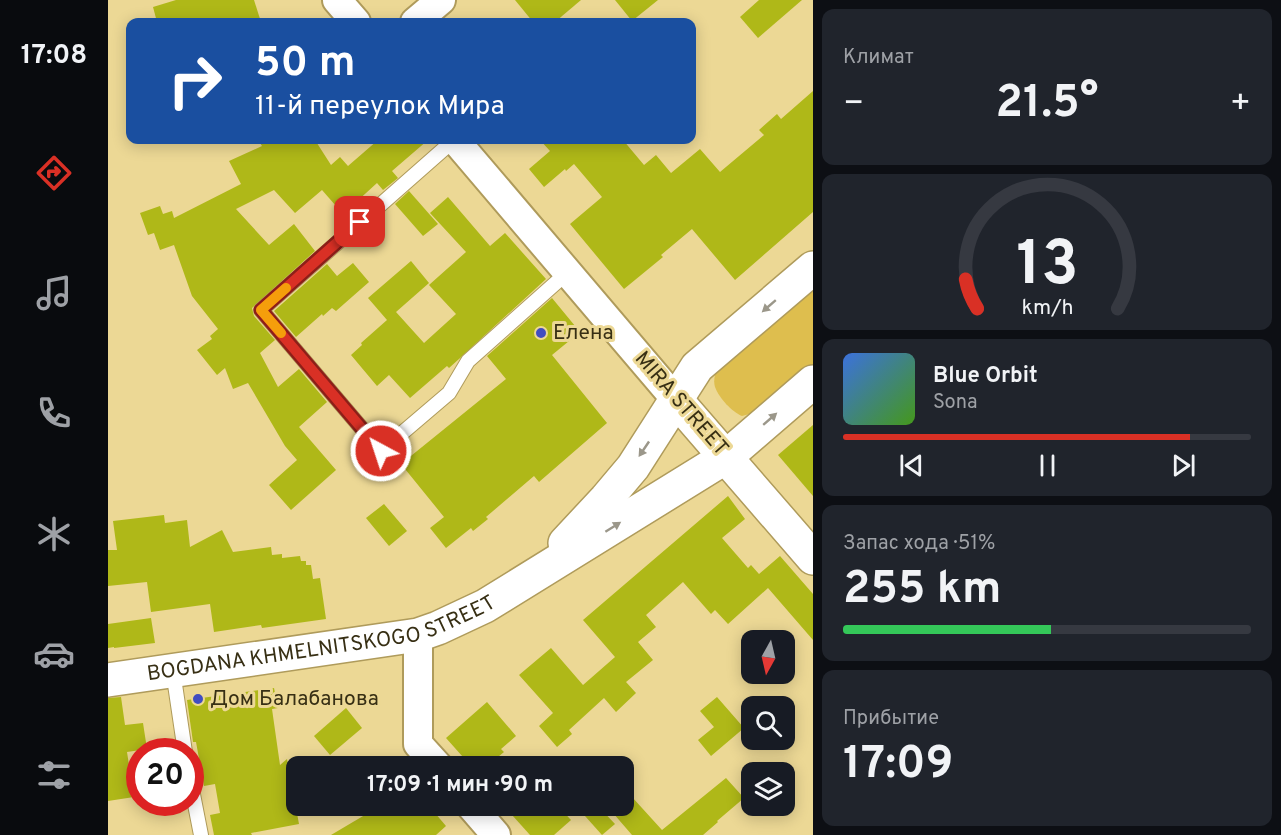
<!DOCTYPE html>
<html lang="ru">
<head>
<meta charset="utf-8">
<style>
  :root { --surface:#171b24; --page:#20242c; --text:#f1f3f6; --muted:#9ea1a6; --line:#363941; --accent:#d93025 }
  body { margin:0; font-family:Overpass,sans-serif; background:var(--page); color:var(--text); height:100vh; display:flex; flex-direction:column; font-size:22px; white-space:nowrap }
  * { box-sizing:border-box; margin:0 }
  p { font-size:20px; color:var(--muted) }
  .icon { flex:none; width:33px; height:33px; fill:none; stroke:currentColor; stroke-width:2; stroke-linecap:round; stroke-linejoin:round }
  .map { position:relative; flex:1; overflow:hidden }
  .details { display:flex; flex-direction:column; gap:9px; padding:9px; background:#0d0f14; width:468px }
  .details>* { flex:none }
  .hud { position:absolute; left:18px; top:18px; width:570px; height:126px; border-radius:12px; box-shadow:0 3px 15px #0003; background:#1a4fa0; color:#fff; overflow:hidden }
  .needle { width:39px; rotate:188deg }
  .buttons { position:absolute; left:633px; top:630px; display:grid; gap:12px }
  .buttons a { display:grid; place-items:center; width:54px; height:54px; border-radius:12px; background:var(--surface); box-shadow:0 3px 15px #0003; font-size:30px }
  .speed { position:absolute; left:18px; top:738px; display:flex; gap:12px; font-size:30px; font-weight:700; text-align:center }
  .speed>* { display:grid; place-content:center; width:78px; height:78px; border-radius:50%; background:var(--surface); box-shadow:0 3px 15px #0003; line-height:1 }
  .speed .limit { border:9px solid #d22; background:#fff; color:#111 }
  .pin { position:absolute; display:grid; place-items:center; width:51px; height:51px; color:#fff; margin:-26px; border-radius:12px; box-shadow:0 3px 9px #0006 }
  .me { position:absolute; width:66px; margin:-33px; rotate:320deg; stroke-linejoin:round; filter:drop-shadow(0 0 4px #0008) }
  .turn { display:flex; align-items:center; gap:21px; height:126px; padding:0 30px; font-size:27px }
  .turn .icon { width:78px; height:78px; stroke-width:2.5 }
  .turn b { display:block; font-size:42px; line-height:51px }
  .big { font-size:45px; font-weight:700; line-height:1.1 }
  .details .card { flex:1; display:flex; flex-direction:column; justify-content:center; gap:9px; min-width:0; padding:0 21px; border-radius:12px; background:var(--page) }
  .details .dial { align-items:center; gap:0 }
  .dial svg { height:156px; overflow:visible; fill:none; stroke:var(--line); stroke-width:7; stroke-linecap:round; text-anchor:middle }
  .dial text { fill:var(--text); stroke:none }
  .song { display:flex; align-items:center; gap:18px }
  .cover { width:72px; height:72px; border-radius:9px; background:linear-gradient(135deg,hsl(220 70% 55%),hsl(100 70% 35%)) }
  .played { height:6px; border-radius:3px; background:linear-gradient(90deg,var(--accent) 85%,var(--line) 85%) }
  .keys { display:flex; justify-content:space-around; direction:ltr }
  .heat { display:flex; justify-content:space-between; align-items:center; font-size:33px; direction:ltr }
  .charge { height:9px; border-radius:4px; background:linear-gradient(90deg,#34c759 51%,var(--line) 0) }
  .trip { position:absolute; left:178px; top:756px; width:348px; height:60px; border-radius:12px; background:var(--surface); box-shadow:0 3px 15px #0003; font-weight:700; line-height:60px; text-align:center }
  main { display:flex; flex:1; min-height:0 }
  .tab-bar { display:flex; flex-direction:column; width:108px; justify-content:space-around; align-items:center; background:#090b0e; color:var(--muted) }
  .tab-bar .icon { width:42px; height:42px }
  .tab-bar .on { color:var(--accent) }
  .tab-bar b { font-size:27px; color:var(--text) }
  .map>svg:first-child { display:block }
  .green { fill:#debe4e }
  .building { fill:#afb818 }
  .lines { fill:none; stroke-linecap:round; stroke-linejoin:round }
  .service-casing { stroke:#af9b5b; stroke-width:16 }
  .minor-casing { stroke:#af9b5b; stroke-width:32 }
  .tertiary-casing { stroke:#af9b5b; stroke-width:36 }
  .secondary-casing { stroke:#af9b5b; stroke-width:36 }
  .service { stroke:#fff; stroke-width:14 }
  .minor { stroke:#fff; stroke-width:28 }
  .tertiary { stroke:#fff; stroke-width:33 }
  .secondary { stroke:#fff; stroke-width:33 }
  .oneway { fill:#9b978a }
  .route-casing { stroke:#8d1f18; stroke-width:15 }
  .route { stroke:#d93025; stroke-width:10 }
  .slow { stroke:#f59e0b; stroke-width:10 }
  .poi-dot { fill:#414dc1; stroke:#ecd895; stroke-width:2 }
  .labels { text-anchor:middle; dominant-baseline:central; stroke-width:6; stroke-linejoin:round; paint-order:stroke }
  .poi-label { font-size:21px; fill:#372f14; stroke:#ecd895; text-anchor:start }
  .street-label { font-size:21px; fill:#372f14; stroke:#ecd895 }
</style>
</head>
<body>
<main>
<nav class="tab-bar">
<b>17:08</b>
<svg class="icon on" aria-label="directions" viewBox="0 0 24 24"><path d="M12 3l9 9-9 9-9-9zM9 14v-3h6M13 9l2 2-2 2"/></svg>
<svg class="icon" aria-label="music" viewBox="0 0 24 24"><path d="M9 18V5l10-2v13"/><circle cx="6" cy="18" r="3"/><circle cx="16" cy="16" r="3"/></svg>
<svg class="icon" aria-label="phone" viewBox="0 0 24 24"><path d="M5 4h4l2 5-3 2q2 4 5 5l2-3 5 2v4C11 20 4 13 5 4z"/></svg>
<svg class="icon" aria-label="climate" viewBox="0 0 24 24"><path d="M12 3v18M4 7l16 10M4 17L20 7"/></svg>
<svg class="icon" aria-label="car" viewBox="0 0 24 24"><path d="M5 17H2v-5l4-1 3-4h7l3 4 3 1v5h-3M9 17h6M6 11h13"/><circle cx="7" cy="17" r="2"/><circle cx="17" cy="17" r="2"/></svg>
<svg class="icon" aria-label="filters" viewBox="0 0 24 24"><path d="M4 7h16M4 17h16"/><circle cx="9" cy="7" r="2"/><circle cx="15" cy="17" r="2"/></svg>
</nav>
<div class="map">
<svg width="705" height="835" viewBox="0 0 705 835">
  <rect width="100%" height="100%" fill="#ecd895"/>
  <path class="green" d="M705,285V364L649,412L634,416C624,412 611,398 607,387C605,380 607,373 610,367Z"/>
  <g class="building">
    <path d="M68,0H146L153,22H49L45,7Z"/>
    <path d="M407,0H473L447,22H425Z"/>
    <path d="M507,0H550L524,21Z"/>
    <path d="M651,0H694L650,38L632,17Z"/>
    <path d="M705,91V212L627,280L584,229L553,255L555,257L516,289L462,224L494,197L466,164L458,171L457,169L436,187L421,169L442,151L432,140H515L536,165L548,155L563,173L592,149L612,172L656,135L651,130L669,114L673,119Z"/>
    <path d="M150,140H207L223,165L232,157L240,166L270,140H320L284,171L290,178L275,190L269,183L235,214L214,190L187,213L166,190L128,209L161,245L186,224L207,251L144,308L146,316L167,340L152,353L170,387L191,369L219,402L191,427L228,470L183,510L161,485L189,460L177,446L140,383L125,389L117,368L109,375L89,350L104,339L102,336L110,329L84,296L66,245L52,250L46,233L40,235L32,213L52,206L55,214L64,211L66,218L133,184L121,161L154,146Z"/>
    <path d="M301,191L330,224L315,236L287,204Z"/>
    <path d="M340,197L382,246L397,233L438,279L351,359L341,368L339,366L302,398L281,375L269,386L243,355L254,345L253,343L279,320L260,298L303,261L321,283L288,312L316,343L348,314L321,285L358,252L322,213Z"/>
    <path d="M245,263L261,282L228,311L224,308L215,316L214,314L188,337L166,311L219,264L229,276Z"/>
    <path d="M444,298L472,332L444,355L499,423L431,482L426,476L378,517L380,519L365,531L363,528L338,548L322,528L336,517L293,464L398,379L379,356Z"/>
    <path d="M705,425V496L670,455Z"/>
    <path d="M620,496L637,519L614,538L640,568L643,565L651,574L672,556L705,594V640L660,588L620,624L607,610L603,614L575,582L538,615L548,627L530,642L545,660L518,682L528,693L508,712L496,698L461,730L464,734L449,747L431,726L445,713L411,675L443,648L475,685L507,657L475,620Z"/>
    <path d="M276,504L299,531L281,546L258,518Z"/>
    <path d="M56,515L57,523L79,520L82,547L114,530L125,552L163,547L164,555L174,554V558L192,556L193,561H198V565H203L205,579L212,578L218,619L154,628L153,625L106,632L102,604L43,612L39,582L0,586V550H9L5,521Z"/>
    <path d="M43,618L47,643L6,648V647L0,648V624Z"/>
    <path d="M166,688L170,708L164,709L172,765L179,759L191,824L143,833L144,835H106L102,815L112,813L107,784L96,786L88,742H85L79,700Z"/>
    <path d="M13,697L17,725L35,723L39,749L19,752L26,797L0,801V698Z"/>
    <path d="M609,697L636,728L603,756L590,740L606,727L592,711Z"/>
    <path d="M379,702L408,736L393,749L396,752L379,766H363L338,738Z"/>
    <path d="M238,708L254,728L222,755L206,736Z"/>
    <path d="M618,778L636,798L609,821L610,822L595,835H524L505,813L516,806L524,797L554,830Z"/>
    <path d="M272,806H321L338,826L328,835H223Z"/>
    <path d="M396,806H450L463,820L446,835H422Z"/>
    <path d="M490,806L507,824L494,835L477,816Z"/>
  </g>
  <g class="lines">
    <g class="service-casing">
      <g id="service">
        <path d="M346,140L153,310L273,451L341,393L360,361L460,272"/>
        <path d="M65,671L77,752"/>
        <path d="M82,779L93,835"/>
      </g>
    </g>
    <g class="minor-casing">
      <g id="minor">
        <path d="M229,0L248,22"/>
        <path d="M307,22L333,0"/>
        <path d="M347,140L569,401"/>
        <path d="M310,635V744L330,766"/>
        <path d="M363,806L388,835"/>
      </g>
    </g>
    <g class="tertiary-casing">
      <path id="tertiary" d="M569,401L705,558"/>
    </g>
    <g class="secondary-casing">
      <g id="secondary">
        <path d="M457,543L498,499L525,467L589,367L705,268"/>
        <path id="s1" d="M0,680L310,635L330,628L377,606L618,457L705,382"/>
      </g>
    </g>
    <use href="#service" class="service"/>
    <use href="#minor" class="minor"/>
    <use href="#tertiary" class="tertiary"/>
    <use href="#secondary" class="secondary"/>
  </g>
  <defs><path id="oneway-solid" d="M-6-.8H1V-3.2L6.5 0L1 3.2V.8H-6Z" transform="scale(1.5)"/></defs>
  <g class="oneway">
    <use href="#oneway-solid" transform="translate(661 306) rotate(139)"/>
    <use href="#oneway-solid" transform="translate(662 419) rotate(-41)"/>
    <use href="#oneway-solid" transform="translate(536 449) rotate(124)"/>
    <use href="#oneway-solid" transform="translate(505 527) rotate(-32)"/>
  </g>
  <g class="lines">
    <g class="route-casing">
      <path id="route" d="M252,222L153,310L273,451"/>
    </g>
    <use href="#route" class="route"/>
    <path class="slow" d="M173,333L153,310L178,288"/>
  </g>
  <g class="poi-dot">
    <circle cx="433" cy="333" r="6"/>
    <circle cx="90" cy="699" r="6"/>
  </g>
  <g class="labels">
    <g class="poi-label">
      <text x="445" y="333">Елена</text>
      <text x="102" y="699">Дом Балабанова</text>
    </g>
    <g class="street-label">
      <text transform="translate(573 404) rotate(49)">MIRA STREET</text>
      <text stroke="none"><textPath href="#s1" startOffset="218">BOGDANA KHMELNITSKOGO STREET</textPath></text>
    </g>
  </g>
</svg>
<div class="buttons">
<a><svg class="needle" viewBox="-14 -14 28 28"><path d="M0-13l5 13h-10z" fill="#e53935"/><path d="M0 13l5-13h-10z" fill="#9ea1a6"/></svg></a>
<a><svg class="icon" aria-label="search" viewBox="0 0 24 24"><circle cx="10" cy="10" r="6"/><path d="M15 15l6 6"/></svg></a>
<a><svg class="icon" aria-label="layers" viewBox="0 0 24 24"><path d="M12 4l9 5-9 5-9-5zM3 14l9 5 9-5"/></svg></a>
</div>
<div class="speed"><div class="limit">20</div></div>
<div class="pin" style="left:252px;top:222px;background:#d93025"><svg class="icon" aria-label="arrive" viewBox="0 0 24 24"><path d="M6 21V4h12l-3 4 3 4H6"/></svg></div>
<svg class="me" style="left:273px;top:451px" viewBox="-20 -20 40 40"><circle r="17" fill="#d93025" stroke="#fff" stroke-width="3"/><path d="M0-11L8 9 0 5-8 9z" fill="#fff"/></svg>
<div class="trip">17:09 · 1 мин · 90 m</div>
<div class="hud">
<div class="turn"><svg class="icon" aria-label="right" viewBox="0 0 24 24"><path d="M7 20v-9h11M14 6l5 5-5 5"/></svg><div><b>50 m</b>11-й переулок Мира</div></div>
</div>
</div>
<section class="details">
<div class="card"><p>Климат</p>
<div class="heat"><a>−</a><b class="big">21.5°</b><a>+</a></div>
</div>
<div class="card dial"><svg viewBox="0 0 100 80">
<path d="M14 69A42 42 0 1 1 86 69"/>
<path d="M14 69A42 42 0 0 1 8 54" stroke="#d93025"/>
<text x="50" y="56" font-size="32" font-weight="700">13</text>
<text x="50" y="72" font-size="11">km/h</text>
</svg></div>
<div class="card">
<div class="song"><i class="cover"></i><div><b>Blue Orbit</b><p>Sona</p></div></div>
<div class="played"></div>
<div class="keys"><svg class="icon" aria-label="previous" viewBox="0 0 24 24"><path d="M18 5L8 12l10 7zM5 5v14"/></svg><svg class="icon" aria-label="pause" viewBox="0 0 24 24"><path d="M8 5v14M16 5v14"/></svg><svg class="icon" aria-label="next" viewBox="0 0 24 24"><path d="M6 5l10 7-10 7zM19 5v14"/></svg></div>
</div>
<div class="card"><p>Запас хода · 51%</p><b class="big">255 km</b><div class="charge"></div></div>
<div class="card"><p>Прибытие</p><b class="big">17:09</b></div>
</section>
</main>
</body>
</html>
